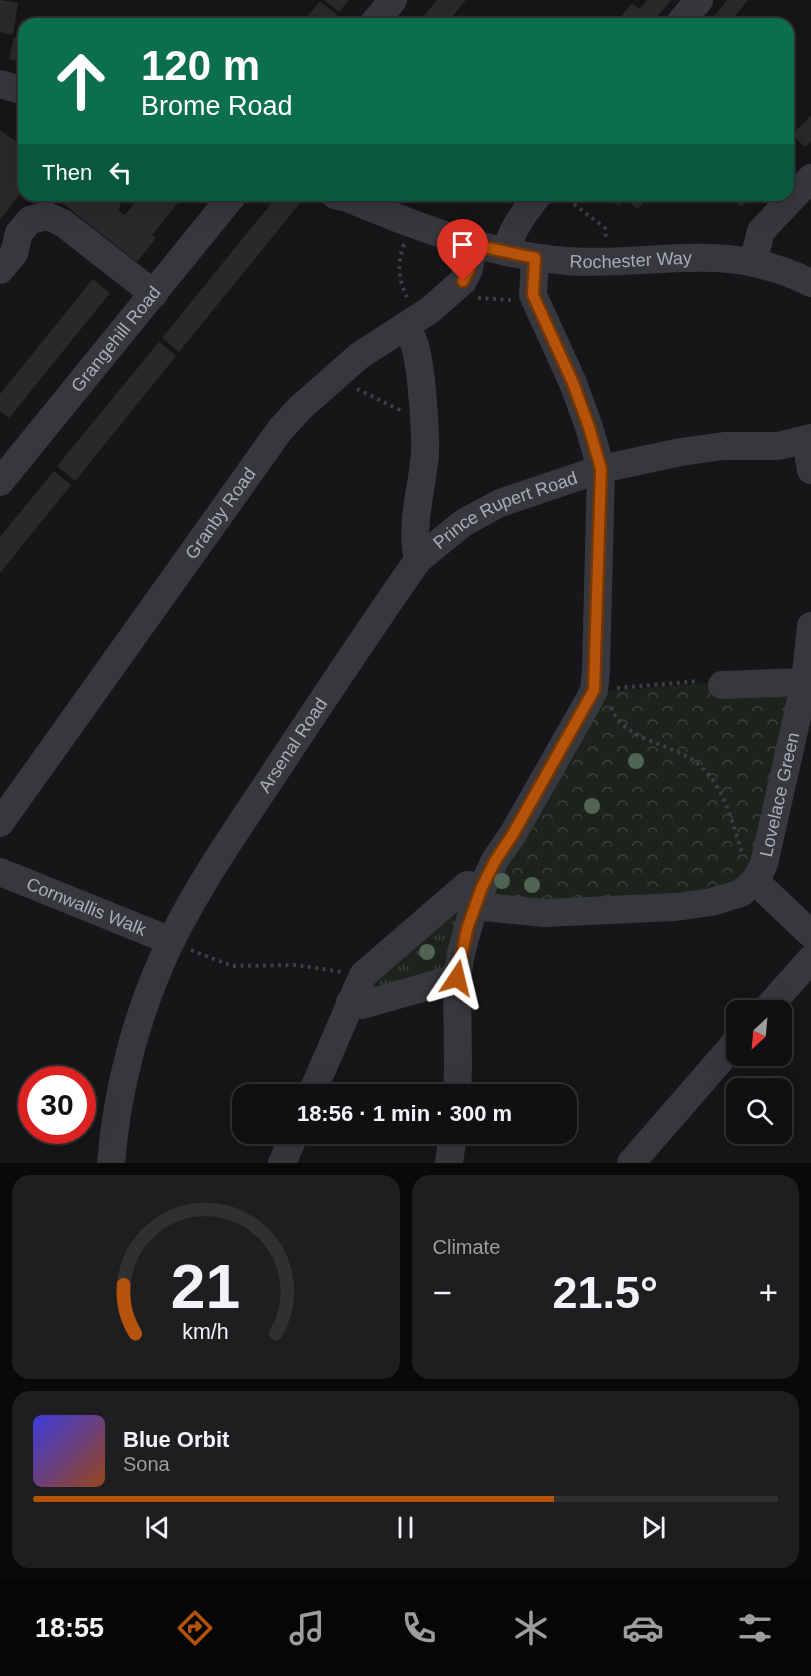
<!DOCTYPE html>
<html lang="en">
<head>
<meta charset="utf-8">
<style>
  :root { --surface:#101012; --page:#1e1e20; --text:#f1f3f6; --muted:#9c9d9f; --line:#303032; --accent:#b45309 }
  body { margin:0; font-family:Arial,sans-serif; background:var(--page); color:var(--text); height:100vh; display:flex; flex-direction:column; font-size:22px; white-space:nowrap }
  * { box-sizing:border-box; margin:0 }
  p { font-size:20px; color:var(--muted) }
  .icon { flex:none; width:33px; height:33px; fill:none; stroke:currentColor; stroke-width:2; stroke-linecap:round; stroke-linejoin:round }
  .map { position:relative; height:1163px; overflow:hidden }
  .sheet { display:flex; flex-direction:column; gap:12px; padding:12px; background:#09090a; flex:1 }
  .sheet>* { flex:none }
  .hud { position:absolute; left:18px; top:18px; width:776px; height:183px; border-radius:18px; box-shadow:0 6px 24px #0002,0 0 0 2px var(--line); background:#0b6e4f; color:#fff; overflow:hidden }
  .needle { width:39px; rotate:206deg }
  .fabs { position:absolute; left:726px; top:1000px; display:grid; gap:12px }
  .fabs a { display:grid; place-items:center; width:66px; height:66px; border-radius:12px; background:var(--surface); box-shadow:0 6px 24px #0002,0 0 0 2px var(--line); font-size:30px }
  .speed { position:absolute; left:18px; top:1066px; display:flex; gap:12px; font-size:30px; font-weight:700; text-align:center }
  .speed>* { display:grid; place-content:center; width:78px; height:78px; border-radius:50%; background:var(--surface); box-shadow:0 6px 24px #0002,0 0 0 2px var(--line); line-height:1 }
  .speed .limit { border:9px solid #d22; background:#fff; color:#111 }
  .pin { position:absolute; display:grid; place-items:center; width:51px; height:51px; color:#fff; margin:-62px -26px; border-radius:50% 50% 50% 0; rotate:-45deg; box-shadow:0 0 6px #0007 }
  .pin .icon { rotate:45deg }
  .me { position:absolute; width:66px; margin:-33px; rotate:10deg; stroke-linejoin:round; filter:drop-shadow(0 0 4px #0008) }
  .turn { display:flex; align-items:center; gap:21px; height:126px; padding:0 24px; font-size:27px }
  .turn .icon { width:78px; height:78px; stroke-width:2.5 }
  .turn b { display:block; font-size:42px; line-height:51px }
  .then { display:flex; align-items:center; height:57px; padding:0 24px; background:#0003; gap:12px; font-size:22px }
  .big { font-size:45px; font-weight:600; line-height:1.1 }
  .sheet .widget { flex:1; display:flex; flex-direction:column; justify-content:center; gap:9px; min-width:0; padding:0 21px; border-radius:18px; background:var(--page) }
  .sheet .dial { align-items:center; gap:0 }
  .dial svg { height:156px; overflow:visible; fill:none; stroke:var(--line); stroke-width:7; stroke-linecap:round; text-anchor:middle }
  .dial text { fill:var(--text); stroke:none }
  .song { display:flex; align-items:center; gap:18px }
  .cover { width:72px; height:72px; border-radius:9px; background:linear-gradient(135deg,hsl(240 70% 55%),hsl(20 70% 35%)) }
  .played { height:6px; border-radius:3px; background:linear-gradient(90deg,var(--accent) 70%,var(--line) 70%) }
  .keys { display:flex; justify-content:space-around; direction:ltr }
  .heat { display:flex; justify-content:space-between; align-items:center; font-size:33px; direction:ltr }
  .sheet .tiles { flex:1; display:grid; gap:12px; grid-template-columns:1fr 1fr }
  .widget:last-child { grid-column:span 2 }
  .trip { position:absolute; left:232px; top:1084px; width:345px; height:60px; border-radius:18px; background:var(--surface); box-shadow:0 6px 24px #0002,0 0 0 2px var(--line); font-weight:600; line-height:60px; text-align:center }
  .tab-bar { display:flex; height:96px; justify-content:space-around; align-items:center; background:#060607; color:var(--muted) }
  .tab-bar .icon { width:42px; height:42px }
  .tab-bar .selected { color:var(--accent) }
  .tab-bar b { font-size:27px; color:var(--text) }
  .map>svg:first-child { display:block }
  .grass { fill:url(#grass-tufts) }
  .park { fill:url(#park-crowns) }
  .building { fill:#29292c }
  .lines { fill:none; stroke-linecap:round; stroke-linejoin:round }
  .path { stroke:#3d3f44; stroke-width:4; stroke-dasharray:3 4.5; stroke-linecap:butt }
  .minor { stroke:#37383d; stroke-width:28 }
  .tree { fill:#506452 }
  .route-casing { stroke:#753606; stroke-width:15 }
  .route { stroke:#b45309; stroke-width:10 }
  .labels { text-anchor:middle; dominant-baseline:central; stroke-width:6; stroke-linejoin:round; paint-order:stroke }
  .street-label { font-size:18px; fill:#a8adb8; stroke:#111113 }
</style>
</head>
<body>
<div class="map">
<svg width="811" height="1163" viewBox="0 0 811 1163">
  <defs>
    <pattern id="grass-tufts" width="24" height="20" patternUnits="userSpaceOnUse" patternTransform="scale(1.5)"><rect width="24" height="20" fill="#1c231d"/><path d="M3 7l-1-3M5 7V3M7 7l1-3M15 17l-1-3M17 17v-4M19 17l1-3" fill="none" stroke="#3a403c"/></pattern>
    <pattern id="park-crowns" width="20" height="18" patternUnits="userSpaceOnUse" patternTransform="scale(1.5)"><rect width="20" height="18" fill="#1c231d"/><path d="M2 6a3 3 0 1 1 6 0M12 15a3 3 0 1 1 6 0" fill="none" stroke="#3a403c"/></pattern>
  </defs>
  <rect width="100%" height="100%" fill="#161618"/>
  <path class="grass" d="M466,902L445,970L368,994L366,982Z"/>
  <path class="park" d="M720,682L790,697L755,861L742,878L708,891L592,903L494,897V879L600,692Z"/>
  <g class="building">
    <path d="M0,0L18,3L13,35L0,32Z"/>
    <path d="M324,0H349L339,12Z"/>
    <path d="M437,0H466L446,24H417Z"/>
    <path d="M647,0H671L651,24L645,19L640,24H615L632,3L639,9Z"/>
    <path d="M727,0H748L729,24H716L711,20Z"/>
    <path d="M320,1L337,15L330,24H301Z"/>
    <path d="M14,37L24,40V63L9,59Z"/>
    <path d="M811,115V141L805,147L792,135Z"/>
    <path d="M0,130L24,147V189L0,220Z"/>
    <path d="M52,195H108L121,205L118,210L125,215L141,195H179L182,198L152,235L156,238L137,262Z"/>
    <path d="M278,195H292L301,202L179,352L162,338Z"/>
    <path d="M465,195H494L492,203Z"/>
    <path d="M605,195H649L638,209L624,199L619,206Z"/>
    <path d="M661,195H715V201L661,202Z"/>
    <path d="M728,195H763L757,201L751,196L741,207Z"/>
    <path d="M93,279L110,293L9,418L0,411V394Z"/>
    <path d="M159,342L176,356L75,481L57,466Z"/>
    <path d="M54,471L71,485L0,573V537Z"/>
  </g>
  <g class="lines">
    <g class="path">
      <path d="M562,195L605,228L606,240"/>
      <path d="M404,244C397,264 398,278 407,297"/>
      <path d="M478,298L512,300"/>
      <path d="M357,389L402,411"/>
      <path d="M617,688L699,681"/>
      <path d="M611,707C624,742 670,742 697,763C724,785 732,822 742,853"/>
      <path d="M191,950L232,966L296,965L342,972"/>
    </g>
    <g class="minor">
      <path d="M373,24L393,0"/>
      <path d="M679,24L699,0"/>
      <path d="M0,84L24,91"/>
      <path id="s1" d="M335,195L348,198C419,228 491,255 567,261C629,266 694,250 755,263C775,268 793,274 811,283"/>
      <path d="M506,252C512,228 523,215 538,195"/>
      <path d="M753,263L761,231L811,178"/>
      <path d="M0,270L14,253L19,233L30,220L47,216L63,223L154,294"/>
      <path d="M806,441L811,470"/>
      <path id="s2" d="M0,482L233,195"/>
      <path id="s3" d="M418,560L463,523L500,503L601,469L681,452L724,446H778L811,438"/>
      <path d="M722,685L805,682"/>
      <path id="s4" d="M0,823L280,430L300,408L359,356L430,310L463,281L469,269L474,245"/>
      <path id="s5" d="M0,872L171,941"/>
      <path d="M755,881L811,934"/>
      <path id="s6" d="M474,906L544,913L676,907L712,902L741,893L755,881L764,864L805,682L811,626"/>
      <path d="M350,1002L362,1005L457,978"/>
      <path d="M765,1011L811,959"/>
      <path d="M311,1095L363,975L467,885L482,887"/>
      <path d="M457,1095L458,1065L457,978L461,953L474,906L495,860L513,834L588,702L594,690L596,671L601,469L589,427L573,383L533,295L535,258"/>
      <path id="s7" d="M111,1163C117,1087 138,1009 171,941C202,878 243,821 281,763C326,695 371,627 418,560C410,524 422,490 425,454C426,429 423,404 421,380C418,360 417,343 406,327"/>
      <path d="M282,1163L295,1134"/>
      <path d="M449,1163L453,1134"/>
      <path d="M631,1163L736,1042"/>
    </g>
  </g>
  <g class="tree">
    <circle cx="636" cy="761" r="8"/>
    <circle cx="592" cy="806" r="8"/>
    <circle cx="502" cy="881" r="8"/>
    <circle cx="532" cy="885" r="8"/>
    <circle cx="427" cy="952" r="8"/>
  </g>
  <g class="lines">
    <g class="route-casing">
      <path id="route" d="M457,978L467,929L482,887L495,861L513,834L594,690L601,469L589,427L573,383L533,295L535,258L474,245L469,269L463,281"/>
    </g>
    <use href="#route" class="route"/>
  </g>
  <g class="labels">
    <g class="street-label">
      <text stroke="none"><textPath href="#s1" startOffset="306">Rochester Way</textPath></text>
      <text stroke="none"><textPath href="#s2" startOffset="184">Grangehill Road</textPath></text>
      <text stroke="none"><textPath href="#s4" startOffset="380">Granby Road</textPath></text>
      <text stroke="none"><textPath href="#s3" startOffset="102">Prince Rupert Road</textPath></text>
      <text stroke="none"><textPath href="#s7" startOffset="462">Arsenal Road</textPath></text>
      <text stroke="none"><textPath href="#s6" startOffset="378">Lovelace Green</textPath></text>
      <text stroke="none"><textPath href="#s5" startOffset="93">Cornwallis Walk</textPath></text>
    </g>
  </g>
</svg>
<div class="fabs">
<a><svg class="needle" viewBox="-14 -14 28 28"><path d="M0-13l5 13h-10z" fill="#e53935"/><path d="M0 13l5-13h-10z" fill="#9c9d9f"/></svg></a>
<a><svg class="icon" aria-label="search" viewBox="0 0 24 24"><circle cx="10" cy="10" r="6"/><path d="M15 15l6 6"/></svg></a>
</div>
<div class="speed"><div class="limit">30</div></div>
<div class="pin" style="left:463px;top:281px;background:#d93025"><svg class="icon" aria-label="arrive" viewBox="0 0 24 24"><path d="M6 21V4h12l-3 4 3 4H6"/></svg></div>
<svg class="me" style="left:457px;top:978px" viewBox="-20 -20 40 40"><path d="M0-17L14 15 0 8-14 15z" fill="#b45309" stroke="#fff" stroke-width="4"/></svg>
<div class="trip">18:56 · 1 min · 300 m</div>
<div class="hud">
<div class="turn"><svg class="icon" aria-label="ahead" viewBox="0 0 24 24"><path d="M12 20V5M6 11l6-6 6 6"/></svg><div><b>120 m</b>Brome Road</div></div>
<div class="then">Then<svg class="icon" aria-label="left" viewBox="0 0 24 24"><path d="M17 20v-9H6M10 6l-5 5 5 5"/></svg></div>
</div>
</div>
<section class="sheet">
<div class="tiles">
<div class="widget dial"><svg viewBox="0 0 100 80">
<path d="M14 69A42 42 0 1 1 86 69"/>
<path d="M14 69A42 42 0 0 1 8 44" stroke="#b45309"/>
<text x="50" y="56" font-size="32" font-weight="700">21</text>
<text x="50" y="72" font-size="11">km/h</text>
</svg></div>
<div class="widget"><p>Climate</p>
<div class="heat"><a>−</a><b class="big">21.5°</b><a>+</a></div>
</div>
<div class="widget">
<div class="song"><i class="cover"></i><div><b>Blue Orbit</b><p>Sona</p></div></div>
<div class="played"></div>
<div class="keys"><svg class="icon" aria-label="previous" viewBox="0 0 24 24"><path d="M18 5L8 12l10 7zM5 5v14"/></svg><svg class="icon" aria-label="pause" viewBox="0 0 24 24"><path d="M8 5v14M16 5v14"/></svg><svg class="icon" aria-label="next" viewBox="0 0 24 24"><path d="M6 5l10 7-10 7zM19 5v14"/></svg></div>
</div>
</div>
</section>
<nav class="tab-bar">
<b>18:55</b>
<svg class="icon selected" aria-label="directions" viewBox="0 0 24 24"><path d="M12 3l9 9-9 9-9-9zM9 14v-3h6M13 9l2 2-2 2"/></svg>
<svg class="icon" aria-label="music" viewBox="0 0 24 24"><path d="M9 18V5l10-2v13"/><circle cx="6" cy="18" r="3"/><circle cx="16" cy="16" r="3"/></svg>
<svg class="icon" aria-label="phone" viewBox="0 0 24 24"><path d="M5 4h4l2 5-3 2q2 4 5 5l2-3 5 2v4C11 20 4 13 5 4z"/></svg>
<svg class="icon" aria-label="climate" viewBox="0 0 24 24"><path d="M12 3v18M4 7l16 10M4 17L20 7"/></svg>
<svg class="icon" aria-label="car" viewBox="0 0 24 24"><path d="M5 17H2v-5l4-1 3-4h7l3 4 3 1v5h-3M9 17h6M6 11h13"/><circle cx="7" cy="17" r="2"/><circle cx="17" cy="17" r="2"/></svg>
<svg class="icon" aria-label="filters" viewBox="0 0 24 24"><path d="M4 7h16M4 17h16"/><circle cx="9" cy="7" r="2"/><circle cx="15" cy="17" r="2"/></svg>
</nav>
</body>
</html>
